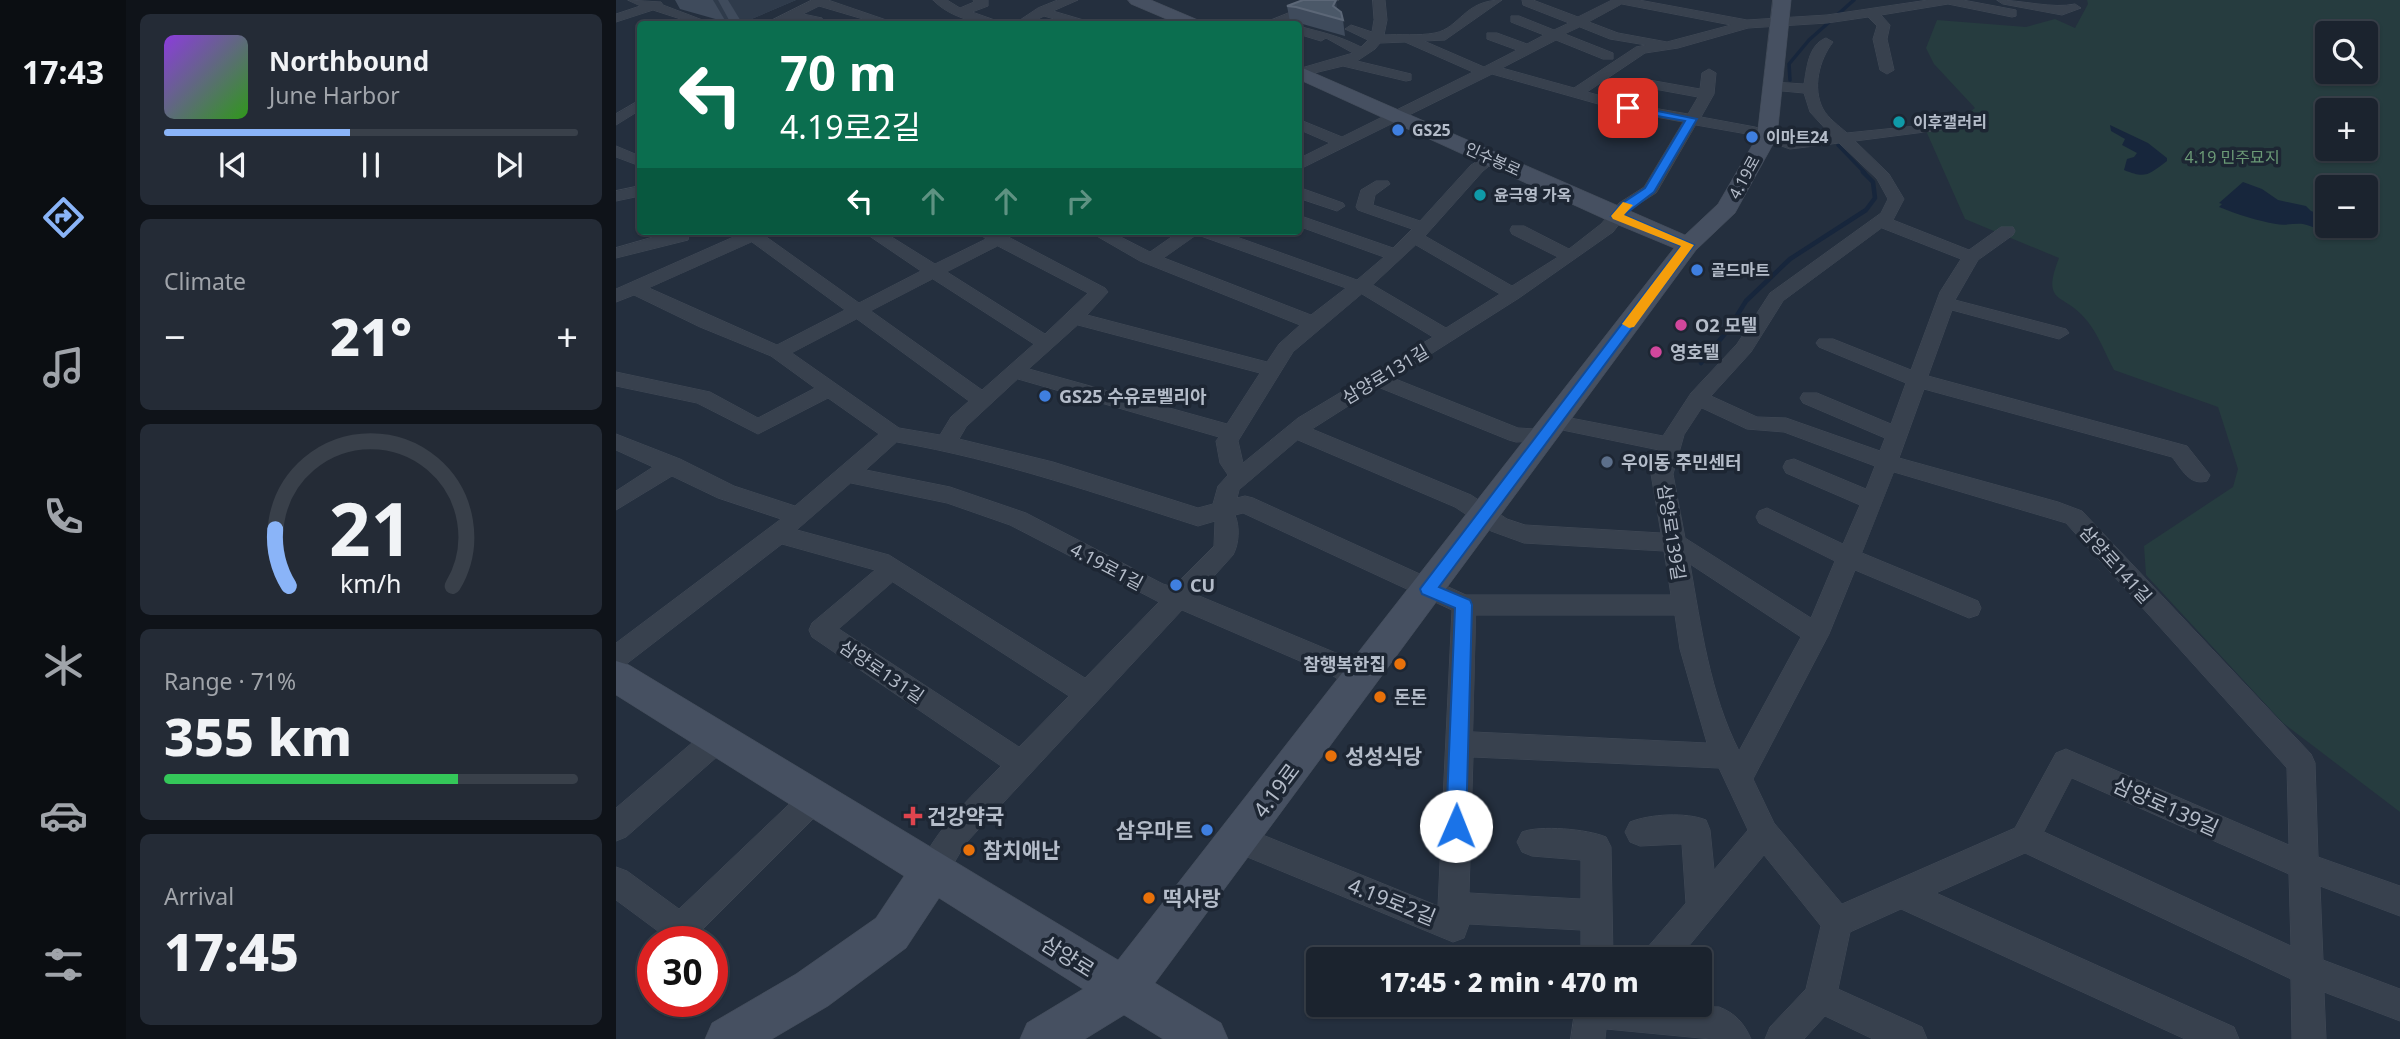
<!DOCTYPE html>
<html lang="en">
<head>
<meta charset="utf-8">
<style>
  :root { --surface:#1b232e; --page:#242b36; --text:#f1f3f6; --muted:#a0a4aa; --line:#39404a; --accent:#8ab4f8 }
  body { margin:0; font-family:"Noto Sans","Noto Sans KR",sans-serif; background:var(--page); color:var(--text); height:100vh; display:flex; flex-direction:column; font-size:26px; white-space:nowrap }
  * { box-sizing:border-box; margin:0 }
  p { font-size:23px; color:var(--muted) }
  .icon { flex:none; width:38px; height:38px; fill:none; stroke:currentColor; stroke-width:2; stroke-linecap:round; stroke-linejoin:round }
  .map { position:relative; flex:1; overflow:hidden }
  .sheet { display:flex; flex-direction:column; gap:14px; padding:14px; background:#0f1319; width:490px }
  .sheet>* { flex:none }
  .guide { position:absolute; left:21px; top:21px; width:665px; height:214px; border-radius:7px; box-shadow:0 2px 5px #0004,0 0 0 2px var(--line); background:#0b6e4f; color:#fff; overflow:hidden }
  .controls { position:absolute; left:1699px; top:21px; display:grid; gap:14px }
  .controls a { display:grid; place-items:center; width:63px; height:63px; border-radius:7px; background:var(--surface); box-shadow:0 2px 5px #0004,0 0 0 2px var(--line); font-size:35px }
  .speed { position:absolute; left:21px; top:926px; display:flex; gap:14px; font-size:35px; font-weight:700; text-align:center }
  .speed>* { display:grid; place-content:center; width:91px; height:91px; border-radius:50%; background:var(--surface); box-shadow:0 2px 5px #0004,0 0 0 2px var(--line); line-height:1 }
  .speed .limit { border:10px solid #d22; background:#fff; color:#111 }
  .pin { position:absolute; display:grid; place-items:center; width:60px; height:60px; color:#fff; margin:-30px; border-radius:14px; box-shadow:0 4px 10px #0006 }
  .me { position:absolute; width:77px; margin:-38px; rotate:1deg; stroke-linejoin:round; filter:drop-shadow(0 0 5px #0008) }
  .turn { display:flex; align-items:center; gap:24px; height:147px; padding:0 28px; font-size:32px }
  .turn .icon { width:91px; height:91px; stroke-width:2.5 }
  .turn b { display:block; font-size:49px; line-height:60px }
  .lanes { display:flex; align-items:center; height:66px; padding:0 28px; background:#0003; justify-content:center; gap:35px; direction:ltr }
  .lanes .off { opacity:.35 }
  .big { font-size:52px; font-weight:800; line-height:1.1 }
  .sheet .card { flex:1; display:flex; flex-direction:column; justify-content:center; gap:10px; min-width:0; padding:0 24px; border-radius:10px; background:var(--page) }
  .sheet .dial { align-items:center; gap:0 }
  .dial svg { height:182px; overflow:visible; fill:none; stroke:var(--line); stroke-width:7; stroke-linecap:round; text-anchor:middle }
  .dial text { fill:var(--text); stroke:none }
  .song { display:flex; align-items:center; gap:21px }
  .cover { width:84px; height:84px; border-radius:10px; background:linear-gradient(135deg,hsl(270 70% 55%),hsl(110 70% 35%)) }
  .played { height:7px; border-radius:4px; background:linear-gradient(90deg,var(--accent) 45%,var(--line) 45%) }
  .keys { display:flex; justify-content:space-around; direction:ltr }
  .heat { display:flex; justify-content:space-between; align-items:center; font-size:38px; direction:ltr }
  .charge { height:10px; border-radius:5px; background:linear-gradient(90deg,#34c759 71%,var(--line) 0) }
  .trip { position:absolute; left:690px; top:947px; width:406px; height:70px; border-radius:7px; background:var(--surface); box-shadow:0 2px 5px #0004,0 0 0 2px var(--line); font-weight:800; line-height:70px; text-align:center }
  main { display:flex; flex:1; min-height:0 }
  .tabs { display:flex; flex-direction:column; width:126px; justify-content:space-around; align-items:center; background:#0b0e12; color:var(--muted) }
  .tabs .icon { width:49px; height:49px }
  .tabs .current { color:var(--accent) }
  .tabs b { font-size:32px; color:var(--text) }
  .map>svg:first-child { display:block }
  .green { fill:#263c3f; fill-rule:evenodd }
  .water { fill:#17263c }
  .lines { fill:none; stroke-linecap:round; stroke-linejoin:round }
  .stream-far1 { stroke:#17263c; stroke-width:3.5 }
  .stream { stroke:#17263c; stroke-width:4.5 }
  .street-casing { stroke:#414a57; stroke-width:1 }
  .secondary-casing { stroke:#414a57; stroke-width:1 }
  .street { fill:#38414e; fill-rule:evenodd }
  .secondary { fill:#465061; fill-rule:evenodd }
  .wall { fill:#3f4b5c }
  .shaded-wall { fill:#2f3b4b }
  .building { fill:#4b5868; stroke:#5c6777; stroke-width:2 }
  .route { fill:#1a73e8; stroke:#114b97; stroke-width:2 }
  .slow { fill:#f59e0b }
  .culture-dot { fill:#0f9aa8; stroke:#1d2633; stroke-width:2.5 }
  .shop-dot { fill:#3f7fe0; stroke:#1d2633; stroke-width:2.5 }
  .hotel-dot { fill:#d1479c; stroke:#1d2633; stroke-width:2.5 }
  .service-dot { fill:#5c6f8a; stroke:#1d2633; stroke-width:2.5 }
  .food-dot { fill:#e8710a; stroke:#1d2633; stroke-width:2.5 }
  .health-dot { fill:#e0444e; stroke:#1d2633; stroke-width:2.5 }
  .labels { text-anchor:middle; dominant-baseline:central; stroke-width:7; stroke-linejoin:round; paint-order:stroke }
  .far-poi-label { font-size:16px; font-weight:bold; fill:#b4bcc9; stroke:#1d2633; text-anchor:start }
  .far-park-label { font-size:16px; fill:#6b9a76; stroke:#1d2633 }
  .far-street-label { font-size:16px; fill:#b4bcc9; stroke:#1d2633 }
  .poi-label { font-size:18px; font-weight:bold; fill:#b4bcc9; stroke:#1d2633; text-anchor:start }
  .street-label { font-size:18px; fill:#b4bcc9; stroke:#1d2633 }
  .near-poi-label { font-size:21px; font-weight:bold; fill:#b4bcc9; stroke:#1d2633; text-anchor:start }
  .near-street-label { font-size:21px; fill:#b4bcc9; stroke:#1d2633 }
</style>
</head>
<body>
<main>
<nav class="tabs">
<b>17:43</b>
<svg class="icon current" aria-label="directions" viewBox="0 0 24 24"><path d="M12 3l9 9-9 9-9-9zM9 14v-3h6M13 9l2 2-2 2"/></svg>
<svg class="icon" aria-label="music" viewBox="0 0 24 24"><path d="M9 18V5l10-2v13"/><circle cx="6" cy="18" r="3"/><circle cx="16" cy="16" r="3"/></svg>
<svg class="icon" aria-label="phone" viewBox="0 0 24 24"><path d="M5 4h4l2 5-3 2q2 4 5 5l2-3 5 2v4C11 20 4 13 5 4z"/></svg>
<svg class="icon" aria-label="climate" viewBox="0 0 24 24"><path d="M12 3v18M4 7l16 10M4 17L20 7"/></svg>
<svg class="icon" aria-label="car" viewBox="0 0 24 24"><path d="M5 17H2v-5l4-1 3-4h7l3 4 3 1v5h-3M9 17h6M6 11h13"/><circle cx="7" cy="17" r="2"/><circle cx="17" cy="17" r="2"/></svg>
<svg class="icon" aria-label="filters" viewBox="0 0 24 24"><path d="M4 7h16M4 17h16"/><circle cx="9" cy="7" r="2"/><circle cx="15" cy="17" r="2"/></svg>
</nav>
<section class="sheet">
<div class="card">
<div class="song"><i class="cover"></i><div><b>Northbound</b><p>June Harbor</p></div></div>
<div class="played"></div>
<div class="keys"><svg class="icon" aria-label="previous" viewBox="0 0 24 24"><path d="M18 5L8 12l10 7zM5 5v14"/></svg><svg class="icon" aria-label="pause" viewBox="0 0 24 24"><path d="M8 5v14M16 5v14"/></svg><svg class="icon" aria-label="next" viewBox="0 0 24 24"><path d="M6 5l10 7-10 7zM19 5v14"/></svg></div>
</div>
<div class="card"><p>Climate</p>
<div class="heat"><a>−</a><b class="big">21°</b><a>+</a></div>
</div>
<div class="card dial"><svg viewBox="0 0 100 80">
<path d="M14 69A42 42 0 1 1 86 69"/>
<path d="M14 69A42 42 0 0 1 8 44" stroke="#8ab4f8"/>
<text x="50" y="56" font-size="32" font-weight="700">21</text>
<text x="50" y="72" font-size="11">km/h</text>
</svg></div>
<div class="card"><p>Range · 71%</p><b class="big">355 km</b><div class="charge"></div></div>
<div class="card"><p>Arrival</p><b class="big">17:45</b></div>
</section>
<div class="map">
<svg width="1784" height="1039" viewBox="0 0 1784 1039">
  <rect width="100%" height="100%" fill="#242f3e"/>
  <path class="green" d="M1471,0H1784V812L1667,723L1530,575L1528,546L1617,487L1622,469L1602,407L1498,370C1490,355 1483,336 1472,322C1449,291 1424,307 1443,258L1349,219L1303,115L1346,117L1359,108L1318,64L1310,48L1321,20L1410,27L1439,19L1459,28L1472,4ZM1712,33H1750V72H1712ZM1712,110H1750V149H1712ZM1712,187H1750V226H1712Z"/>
  <g class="water">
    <path d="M1494,125L1532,143L1551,158V161C1532,175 1530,179 1508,170L1511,159L1518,157L1521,153L1506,145L1509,139L1495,131Z"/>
    <path d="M1627,182L1646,189L1662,200L1690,206L1695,211L1711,217L1712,226H1724L1719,231C1706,232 1699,227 1687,224C1678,223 1669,226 1660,224C1642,221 1620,214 1603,207L1606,204L1603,203Z"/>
  </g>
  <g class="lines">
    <g class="stream-far1">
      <path d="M1174,80L1173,64L1193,40L1238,0"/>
      <path d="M1222,145L1249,173"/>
    </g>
    <path class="stream" d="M1085,363L1112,330L1130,301L1174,259L1250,210L1259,198L1257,182L1247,172"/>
    <g class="street-casing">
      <g id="street">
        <path d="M12,0L45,2L47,5L97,24H80L37,10L0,22V14L24,6Z"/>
        <path d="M196,0H212L282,24H264L203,6L187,14L206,18L207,21L203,24H186L187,21C173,18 162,25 148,24Z"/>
        <path d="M317,0H331L344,8L358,2L357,0H372V6L356,12L390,24C366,26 334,18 317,0Z"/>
        <path d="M442,0H462L437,11L471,21L472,24H455L428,16L412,24H398L422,8Z"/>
        <path d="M705,0H723L662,24H645Z"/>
        <path d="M757,0H769L771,20L768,35C784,34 803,36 819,33C844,28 848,0 886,0L829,40L808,41L868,67L901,50L871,39V33H881L911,44L928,35L895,22V16H903L938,30L953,23L907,5L906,0H917L962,17L996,0H1023L1131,20L1211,15L1312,0H1347L1400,10V16L1396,17L1332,4L1265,15L1274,25L1271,39L1278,70L1271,74L1264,70L1257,39L1261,26L1252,17L1211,23L1132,28L1062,48L1029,53L971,92L1014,104L1072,114L1082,97L1033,88L1026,84L1033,80L1084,89L1086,73L1093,69L1100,73L1098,94L1085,117L1139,127L1175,139L1215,135L1194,112L1188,93L1156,90L1149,86L1156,82L1188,84C1191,68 1192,45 1210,38L1217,42C1203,60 1196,88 1207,109C1212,118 1223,126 1231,133L1329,123L1331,126L1329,129L1324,130L1239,141L1273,174L1288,199L1277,220L1353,250L1385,227H1397L1399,231L1397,235L1362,260L1339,300L1450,329L1453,333L1443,339L1336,310L1312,376L1571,446L1594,475L1591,481C1573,486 1566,469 1556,457L1308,389L1283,458L1442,502L1466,511L1695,754L1699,763L1702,857L1784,886V916L1704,886L1707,960L1784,989V1021L1708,992L1710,1039H1676L1675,979L1409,853L1320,893L1618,1027L1623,1039H1569L1285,909L1234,932L1222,989L1306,1027L1311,1039H1257L1209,1016L1188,1039H1149L1154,1027L1190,989L1205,926L1148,855L1062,959H1026L1031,948L1070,903L1066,844L1024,846L1014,842L1009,832L1014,822C1034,814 1070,812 1090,820L1094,830L1098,870L1132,830L1103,768L857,757L853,893L965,899V860L916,856L906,852L901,842L906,832C924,825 971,829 990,837L995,847L997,959H965V930L853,924L848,938L837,942L612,849L607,839L612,829L622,825L822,906L836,610L627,513L619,515C624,527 623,544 617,555L581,595L732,658L752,671L756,679L752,687C737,692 727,682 714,674L566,610L349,844L327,882L316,887L305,882L301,872C319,829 353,799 385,766L196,637L193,630L196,623L259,570L166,544L9,665L0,668V643L165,519L102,498L56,476L0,510V491L37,467L0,450V434L64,459L118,486L179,506L263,434L212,398L142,434L81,403L0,386V372L94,392L142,418L199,388L155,356L84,327L18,295L0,302V289L131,231H153L149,236L243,303L305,271L246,231H266L319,264L370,239L360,231H381L489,288L492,292L471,315L651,362L663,344L684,325L524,261L472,231H493L534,252L564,231H604L741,280L768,257L682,226V215L777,248L796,229L742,210L740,207L745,190L760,181H772L774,184L759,195L757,205L804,221L855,165L875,153L880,155L883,158L867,171L809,236L896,286L942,257L896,234L894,230L896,226H908L953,249L985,224L1003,203L1028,187L1067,122L1007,111L876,74L682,170V159L714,143L682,129V119L726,137L857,72L789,42L764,43L759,49L741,61L795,74V80L790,81L727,66L682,77V69L737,53L710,38L705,41L682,34V26C708,33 721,35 745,47L752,40L729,29L735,25L756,32L758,20ZM1006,4L1115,25L1051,42L1002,33L973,22ZM964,27L994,39L1030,45L1020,47L958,88L886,68L940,40L987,59H997V53L949,34ZM1080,125L1131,134L1174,149L1223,143L1261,179L1272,199L1265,213L1154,293L1121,344L1075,393L1047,436L939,415L932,417L929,422L932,427L1043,450L1035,474L1045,533L909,525L891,519L855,495L696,429L762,387L893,440L900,442L936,440L940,435L936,430L902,428L777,378L903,298L997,232L1015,209L1040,193ZM1266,228L1345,259L1324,292L1295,370L1217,339H1203L1200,343L1203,347L1290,383L1275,424L1201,393H1187L1184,398L1187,403L1269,438L1264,451L1170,418L1141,417L1095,396L1135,352L1167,301ZM582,234V235L730,288L695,315L548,258ZM136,242L229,310L161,345L33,288ZM800,245L884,294L830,328L757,285ZM382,246L472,293L429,334L331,272ZM317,279L418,344L366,390L255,311ZM746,294L817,337L682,418L627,463L622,441L677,352ZM241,319L353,401L335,417L324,435L283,428L176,353ZM462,325L644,373L611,424L413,369ZM402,379L603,437L600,441L604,463L612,475L602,486L597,504L582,508L437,462L343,439L350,427ZM1086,408L1131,429L1168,432L1259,466L1250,489L1178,459L1170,461L1167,467L1170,473L1244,505L1227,544L1151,508L1143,511L1140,517L1143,523L1219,561L1195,618L1069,538L1057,474L1068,435ZM682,440L839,507L875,531L908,543L1048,551L1055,595H850L637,498L629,496L621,498L623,490ZM281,442C385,460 482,494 582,526L599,521L598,546L557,587L547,584L410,513L334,487L250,470ZM1278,472L1450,523L1671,768L1673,845L1450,749L1440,753L1399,828L1226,904L1158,823L1137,779L1213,634L1239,570L1353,618L1362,615L1365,608L1362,601L1246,553ZM235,483L331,503L394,525L543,602L469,678L273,555L181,530ZM1074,564L1185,637L1123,751C1094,694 1085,627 1074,564ZM277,582L453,696L403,747L223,629ZM860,615H1059L1064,649L1091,743L857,732ZM1456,778L1673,874L1675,946L1428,832Z"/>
        <path d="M1381,0C1406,0 1437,9 1459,4L1465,8L1446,15L1387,4Z"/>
        <path d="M24,100V110L0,125V114Z"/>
        <path d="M0,146L24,156V166L0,157Z"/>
        <path d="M24,186V196L0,201V191Z"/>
        <path d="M682,187L727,203L729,206L721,211L682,198Z"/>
        <path d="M58,231H74L72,240L0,258V248Z"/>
        <path d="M101,727L111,730L115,739L111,748L10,837L0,841V808L91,730Z"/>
        <path d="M198,786L208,790L212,799L208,808L76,940H54L0,900V867L11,871L63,909L188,790Z"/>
        <path d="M960,1004L1103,1007C1119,1013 1128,1023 1135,1039H1095L990,1029L989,1039H955Z"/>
      </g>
    </g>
    <g class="secondary-casing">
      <g id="secondary">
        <path d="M512,0H535L582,20L585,24H562L515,4Z"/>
        <path d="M1157,0H1175L1161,137L1119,213L1080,250L539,983L605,1023L612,1039H547L508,1015L469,1039H404L411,1023L467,989L323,898L290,948L212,1006L156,1039H89L96,1023L180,974L260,918L288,876L0,695V661L13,665L502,960L1058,248L993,221L682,79V66L1069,235L1102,204L1141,137Z"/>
      </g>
    </g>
    <use href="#street" class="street"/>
    <use href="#secondary" class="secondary"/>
  </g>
  <g class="wall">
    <path d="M59,0H180L126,23L113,20L110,22L64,9Z"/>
    <path d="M671,6L721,9L727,20L729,36L683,23L674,22Z"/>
  </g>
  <g class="shaded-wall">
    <path d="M97,0H102L113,20L110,22Z"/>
    <path d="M112,0H180L126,23Z"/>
    <path d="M720,0L722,15L717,6Z"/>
  </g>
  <path class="building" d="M687,0H720L717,6L725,12L727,20L680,7L671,6Z"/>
  <path class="route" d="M1012,105L1081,119L1038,192L1008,215L1078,245L823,587L854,600L856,605L850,826L847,833L840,836L832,833L830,826L839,608L806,594L804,589L1065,246L995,216L1005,204L1029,188L1069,121L1008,110V106Z"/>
  <path class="slow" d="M1007,202L1017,205L1008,215L1078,245L1018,327L1013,328L1006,324L1065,246L997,219L995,216Z"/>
  <g class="culture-dot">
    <circle cx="1283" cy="122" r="7"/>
    <circle cx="864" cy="195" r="7"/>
  </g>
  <g class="shop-dot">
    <circle cx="782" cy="130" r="7"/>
    <circle cx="1136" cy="137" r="7"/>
    <circle cx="1081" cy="270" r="7"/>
    <circle cx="429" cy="396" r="7"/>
    <circle cx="560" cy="585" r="7"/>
    <circle cx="591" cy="830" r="7"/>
  </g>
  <g class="hotel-dot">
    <circle cx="1065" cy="325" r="7"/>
    <circle cx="1040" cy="352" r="7"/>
  </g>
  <circle class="service-dot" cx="991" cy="462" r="7"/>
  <g class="food-dot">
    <circle cx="784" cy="664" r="7"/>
    <circle cx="764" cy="697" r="7"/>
    <circle cx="715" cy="756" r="7"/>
    <circle cx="353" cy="850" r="7"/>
    <circle cx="533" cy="898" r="7"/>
  </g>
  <path class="health-dot" d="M293.5 805.5h7v7h7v7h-7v7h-7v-7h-7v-7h7z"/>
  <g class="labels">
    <g class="far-poi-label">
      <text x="1297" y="122">이후갤러리</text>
      <text x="796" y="130">GS25</text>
      <text x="1150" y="137">이마트24</text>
      <text x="878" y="195">윤극영 가옥</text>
      <text x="1095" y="270">골드마트</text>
    </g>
    <g class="far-park-label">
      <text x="1616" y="157">4.19 민주묘지</text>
    </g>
    <g class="far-street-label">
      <text transform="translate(877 159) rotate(24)">인수봉로</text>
      <text transform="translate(1128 177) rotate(-61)">4.19로</text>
    </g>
    <g class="poi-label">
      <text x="1079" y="325">O2 모텔</text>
      <text x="1054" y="352">영호텔</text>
      <text x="443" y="396">GS25 수유로벨리아</text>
      <text x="1005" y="462">우이동 주민센터</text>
      <text x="574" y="585">CU</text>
      <text x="770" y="664" text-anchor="end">참행복한집</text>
      <text x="778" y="697">돈돈</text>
    </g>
    <g class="street-label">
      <text transform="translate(769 374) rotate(-31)">삼양로131길</text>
      <text transform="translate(1056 532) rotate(81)">삼양로139길</text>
      <text transform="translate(1500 564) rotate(48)">삼양로141길</text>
      <text transform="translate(491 566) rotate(28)">4.19로1길</text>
      <text transform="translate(266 671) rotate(34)">삼양로131길</text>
    </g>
    <g class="near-poi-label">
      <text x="729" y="756">성성식당</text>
      <text x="311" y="816">건강약국</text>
      <text x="577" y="830" text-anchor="end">삼우마트</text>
      <text x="367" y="850">참치애난</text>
      <text x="547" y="898">떡사랑</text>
    </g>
    <g class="near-street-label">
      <text transform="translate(660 790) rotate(-53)">4.19로</text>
      <text transform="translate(1550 806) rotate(24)">삼양로139길</text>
      <text transform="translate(776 901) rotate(22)">4.19로2길</text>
      <text transform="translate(452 956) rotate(32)">삼양로</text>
    </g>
  </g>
</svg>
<div class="controls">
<a><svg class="icon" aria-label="search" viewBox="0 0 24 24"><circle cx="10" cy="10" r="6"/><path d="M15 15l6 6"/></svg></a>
<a>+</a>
<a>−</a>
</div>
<div class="speed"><div class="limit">30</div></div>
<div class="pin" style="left:1012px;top:108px;background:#d93025"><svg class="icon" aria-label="arrive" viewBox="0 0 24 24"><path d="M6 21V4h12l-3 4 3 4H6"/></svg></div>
<svg class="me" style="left:840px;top:826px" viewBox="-20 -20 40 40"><circle r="19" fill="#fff"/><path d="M0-13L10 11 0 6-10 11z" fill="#1a73e8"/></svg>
<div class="trip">17:45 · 2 min · 470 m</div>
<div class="guide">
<div class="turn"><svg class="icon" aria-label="left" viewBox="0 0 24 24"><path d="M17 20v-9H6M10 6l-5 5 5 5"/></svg><div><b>70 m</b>4.19로2길</div></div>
<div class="lanes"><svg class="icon" aria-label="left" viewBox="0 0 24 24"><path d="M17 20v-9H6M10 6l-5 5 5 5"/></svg><svg class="icon off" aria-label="ahead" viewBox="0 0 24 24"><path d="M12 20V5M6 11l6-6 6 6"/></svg><svg class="icon off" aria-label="ahead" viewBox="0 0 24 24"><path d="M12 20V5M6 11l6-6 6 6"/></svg><svg class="icon off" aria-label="right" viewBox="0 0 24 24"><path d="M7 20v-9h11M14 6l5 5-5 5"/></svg></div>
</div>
</div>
</main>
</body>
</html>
